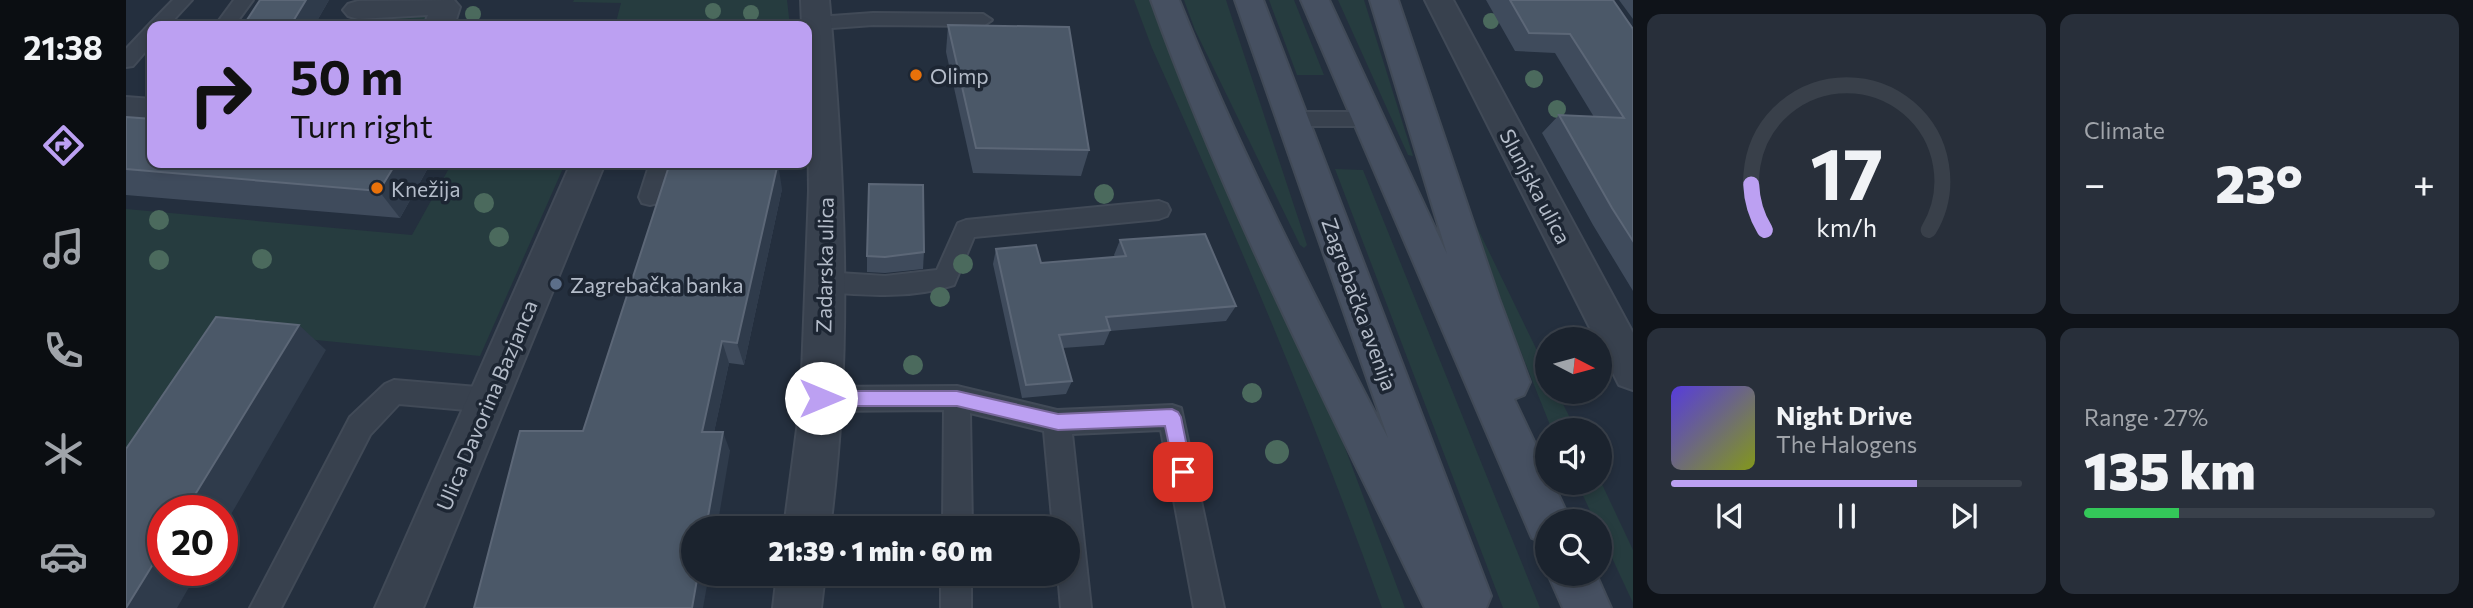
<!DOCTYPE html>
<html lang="en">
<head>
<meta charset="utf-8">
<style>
  :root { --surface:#1b232e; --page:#282f3a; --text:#f1f3f6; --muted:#a0a4aa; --line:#39404a; --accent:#bca0f2 }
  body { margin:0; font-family:Commissioner,sans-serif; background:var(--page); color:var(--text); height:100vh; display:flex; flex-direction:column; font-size:26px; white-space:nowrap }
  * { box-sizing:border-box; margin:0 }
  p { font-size:23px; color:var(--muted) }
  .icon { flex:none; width:38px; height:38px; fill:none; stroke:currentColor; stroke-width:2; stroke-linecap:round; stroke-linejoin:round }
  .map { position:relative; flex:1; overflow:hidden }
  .panel { display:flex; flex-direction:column; gap:14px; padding:14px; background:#0f1319; width:840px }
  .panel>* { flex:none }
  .top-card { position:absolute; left:21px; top:21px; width:665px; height:147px; border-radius:14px; box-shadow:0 4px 10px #0003,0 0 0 2px var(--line); background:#bca0f2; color:#111; overflow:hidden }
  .needle { width:46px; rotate:96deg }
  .buttons { position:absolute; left:1409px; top:327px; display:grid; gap:14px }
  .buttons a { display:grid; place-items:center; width:77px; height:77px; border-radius:50%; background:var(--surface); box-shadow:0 4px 10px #0003,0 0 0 2px var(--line); font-size:35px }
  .speed { position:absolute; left:21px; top:495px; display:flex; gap:14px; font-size:35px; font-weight:700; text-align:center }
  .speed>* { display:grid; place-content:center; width:91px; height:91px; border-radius:50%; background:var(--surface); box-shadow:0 4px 10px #0003,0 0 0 2px var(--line); line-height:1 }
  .speed .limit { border:10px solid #d22; background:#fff; color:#111 }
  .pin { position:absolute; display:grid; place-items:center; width:60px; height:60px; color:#fff; margin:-30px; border-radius:14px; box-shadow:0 4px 10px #0006 }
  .me { position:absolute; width:77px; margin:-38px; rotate:90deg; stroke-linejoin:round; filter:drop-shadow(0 0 5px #0008) }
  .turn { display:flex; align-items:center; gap:24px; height:147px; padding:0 28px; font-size:32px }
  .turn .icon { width:91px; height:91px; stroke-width:2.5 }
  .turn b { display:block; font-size:49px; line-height:60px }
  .big { font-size:52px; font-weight:800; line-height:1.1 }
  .panel .tile { flex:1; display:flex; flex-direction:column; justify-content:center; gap:10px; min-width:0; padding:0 24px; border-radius:14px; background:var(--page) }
  .panel .dial { align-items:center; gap:0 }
  .dial svg { height:182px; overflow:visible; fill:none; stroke:var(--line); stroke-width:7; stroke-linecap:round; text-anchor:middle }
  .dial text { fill:var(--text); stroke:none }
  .song { display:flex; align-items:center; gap:21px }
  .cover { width:84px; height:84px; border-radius:10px; background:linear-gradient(135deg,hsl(250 70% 55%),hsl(70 70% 35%)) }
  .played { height:7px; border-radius:4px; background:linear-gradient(90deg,var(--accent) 70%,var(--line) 70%) }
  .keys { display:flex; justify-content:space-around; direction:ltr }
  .heat { display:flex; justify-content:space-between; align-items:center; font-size:38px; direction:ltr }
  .charge { height:10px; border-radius:5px; background:linear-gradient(90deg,#34c759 27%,var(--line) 0) }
  .panel .tiles { flex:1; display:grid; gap:14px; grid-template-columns:repeat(2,1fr) }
  .trip { position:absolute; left:555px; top:516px; width:399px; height:70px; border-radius:35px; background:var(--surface); box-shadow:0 4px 10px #0003,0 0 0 2px var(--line); font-weight:800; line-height:70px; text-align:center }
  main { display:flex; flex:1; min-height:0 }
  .tabs { display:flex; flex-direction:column; width:126px; justify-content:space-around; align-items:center; background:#0b0e12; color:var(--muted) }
  .tabs .icon { width:49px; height:49px }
  .tabs .on { color:var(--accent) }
  .tabs b { font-size:32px; color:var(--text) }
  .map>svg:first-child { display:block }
  .green { fill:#263c3f }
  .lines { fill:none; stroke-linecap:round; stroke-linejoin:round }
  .lane-casing { stroke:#414a57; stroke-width:4 }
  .street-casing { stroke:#414a57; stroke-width:4 }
  .secondary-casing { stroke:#414a57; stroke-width:4 }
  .lane { fill:#38414e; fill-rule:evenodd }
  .street { fill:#38414e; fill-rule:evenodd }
  .secondary { fill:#465061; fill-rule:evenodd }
  .tree { fill:#4b6a5d }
  .wall { fill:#3f4b5c }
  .shaded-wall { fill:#2f3b4b }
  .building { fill:#4b5868; stroke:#5c6777; stroke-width:2 }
  .route { fill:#bca0f2; stroke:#7a689d; stroke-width:2 }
  .food-dot { fill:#e8710a; stroke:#1d2633; stroke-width:2.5 }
  .service-dot { fill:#5c6f8a; stroke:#1d2633; stroke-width:2.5 }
  .labels { text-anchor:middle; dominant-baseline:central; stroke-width:7; stroke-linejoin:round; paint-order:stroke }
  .poi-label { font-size:21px; fill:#b4bcc9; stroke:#1d2633; text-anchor:start }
  .street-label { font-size:21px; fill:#b4bcc9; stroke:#1d2633 }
</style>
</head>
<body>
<main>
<nav class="tabs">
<b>21:38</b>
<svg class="icon on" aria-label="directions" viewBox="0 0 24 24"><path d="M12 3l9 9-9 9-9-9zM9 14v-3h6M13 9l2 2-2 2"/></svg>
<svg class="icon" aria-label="music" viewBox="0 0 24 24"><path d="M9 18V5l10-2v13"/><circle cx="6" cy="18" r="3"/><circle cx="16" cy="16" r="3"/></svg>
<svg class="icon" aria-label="phone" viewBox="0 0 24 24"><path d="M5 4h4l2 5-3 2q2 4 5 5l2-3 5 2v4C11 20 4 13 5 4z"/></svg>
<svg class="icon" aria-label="climate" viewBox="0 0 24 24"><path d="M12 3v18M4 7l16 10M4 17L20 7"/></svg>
<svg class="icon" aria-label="car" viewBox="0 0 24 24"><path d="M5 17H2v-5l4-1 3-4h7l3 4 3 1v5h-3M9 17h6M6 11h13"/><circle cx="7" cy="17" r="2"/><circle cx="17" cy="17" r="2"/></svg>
</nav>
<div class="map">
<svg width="1507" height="608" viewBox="0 0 1507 608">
  <rect width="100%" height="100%" fill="#242f3e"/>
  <g class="green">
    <path d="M448,0H661L664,26H489L495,3L447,2Z"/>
    <path d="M1008,0H1023L1072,118L1203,405L1279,608H1256C1188,417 1109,232 1026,48Z"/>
    <path d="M1058,0H1100L1181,245L1178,248L1174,245L1069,30Z"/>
    <path d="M1143,0H1168L1198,75H1171Z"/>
    <path d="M1212,0H1238L1287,156L1282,155Z"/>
    <path d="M297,13L302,16L304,26H243L259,16Z"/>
    <path d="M326,163H396L438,166L354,356L118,333L0,515V209L286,235Z"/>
    <path d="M1209,169L1237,170L1414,608H1377Z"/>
    <path d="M1350,225L1421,371V392H1431L1450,430H1426L1377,307Z"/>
    <path d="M1474,480L1507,550V603L1474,532V522L1469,521L1451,483H1474Z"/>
  </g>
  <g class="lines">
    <g class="lane-casing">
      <g id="lane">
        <path d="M47,0H66L42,26H26V44L7,66L0,67V49C17,31 29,18 47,0Z"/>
        <path d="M108,0H127L108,26H89Z"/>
        <path d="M747,13L857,14L866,20L857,26L747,25L692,29L683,23L692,17Z"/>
        <path d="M1166,112H1240L1247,114L1250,119L1247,124L1240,126H1166L1159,124L1156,119L1159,114Z"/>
        <path d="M524,163H546L532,203L524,205L516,203L513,197Z"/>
        <path d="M1033,201L1041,204L1044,210L1041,216L1033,219L848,237L828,285C785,299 741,295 697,292L688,289L685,282L688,275L697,272L759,276L811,270L832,223L840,220Z"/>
        <path d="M268,380L363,388L372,392L376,400L372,408L363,412L273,404L244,435L155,608H124L224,417L259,384Z"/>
        <path d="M831,386L931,410L1046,405L1055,408L1098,608H1068L1035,430L946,434L965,608H935L932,574H942V528H927L918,431L844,413L846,528H817L818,410L696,411L687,407L683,399L687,391L696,387Z"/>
        <rect x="815" y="574" width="30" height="34"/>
      </g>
    </g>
    <g class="street-casing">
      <g id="street">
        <path d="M328,0L334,7L328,26H298L302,15L232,19L222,16L217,10L222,4L232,1Z"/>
        <path d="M675,0H703C719,176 727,353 704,528H658L675,399L683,191L681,26H676Z"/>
        <path d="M1299,0H1327L1507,333V390L1493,385L1474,347V340H1470Z"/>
        <path d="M0,97L26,99V121L0,119Z"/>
        <path d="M445,163H479L297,608H249Z"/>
        <path d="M651,574H699L695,608H647Z"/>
      </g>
    </g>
    <g class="secondary-casing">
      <g id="secondary">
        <path d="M1025,0H1053C1113,150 1187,294 1262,438L1109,0H1137L1365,596L1360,608H1299C1203,408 1100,209 1025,0Z"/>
        <path d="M1175,0H1203L1321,254L1244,0H1272L1373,299L1404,382L1398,395L1388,399L1421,469V483H1427L1445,522H1421V544L1406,538Z"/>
        <path d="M1422,574H1470L1485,608H1437Z"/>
      </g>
    </g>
    <use href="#lane" class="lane"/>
    <use href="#street" class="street"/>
    <use href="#secondary" class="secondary"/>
  </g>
  <g class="tree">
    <circle cx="587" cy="11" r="8"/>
    <circle cx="625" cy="13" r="8"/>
    <circle cx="347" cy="14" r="8"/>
    <circle cx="1365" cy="21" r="8"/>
    <circle cx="1408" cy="79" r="9"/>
    <circle cx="1431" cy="109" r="9"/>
    <circle cx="978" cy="194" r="10"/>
    <circle cx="358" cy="203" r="10"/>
    <circle cx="33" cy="220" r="10"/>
    <circle cx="373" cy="237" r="10"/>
    <circle cx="136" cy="259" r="10"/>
    <circle cx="33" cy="260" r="10"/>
    <circle cx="837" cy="264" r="10"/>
    <circle cx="814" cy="297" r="10"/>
    <circle cx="787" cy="365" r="10"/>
    <circle cx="1126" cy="393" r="10"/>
    <circle cx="1151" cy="452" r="12"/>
  </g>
  <g class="wall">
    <path d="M203,0L188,26H121L119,23Z"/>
    <path d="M1360,0H1487L1507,29V291L1467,225L1416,133L1433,115L1468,117L1429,53L1389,51Z"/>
    <path d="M1493,0H1507V19Z"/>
    <path d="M822,25L963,150L955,176L847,173L820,52Z"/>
    <path d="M0,117L270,163H299L302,168L274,218L0,195Z"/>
    <path d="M656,189L618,365L603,363L588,432L604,451L457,431Z"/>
    <path d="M994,240L1110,306L1100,321L984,331L978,345L937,348L946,381L940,394L896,398L867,264L870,249L915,263L989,257L988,255Z"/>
    <path d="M798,252L797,269L759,273L741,272V256Z"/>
  </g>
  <g class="shaded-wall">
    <path d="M180,0H203L188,26H169L166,23Z"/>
    <path d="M270,163H299L302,168L274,218L253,191Z"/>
    <path d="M652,163L656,189L618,365L611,343Z"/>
    <path d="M173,325L200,350L96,530V511H59Z"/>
    <path d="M596,341L603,363L584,451L576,432Z"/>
    <path d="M597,432L604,451L591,528H580Z"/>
    <path d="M37,548V570H73L51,608H0Z"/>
    <path d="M572,574H583L577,608H566Z"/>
  </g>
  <g class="building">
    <path d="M134,0H180L166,23H119Z"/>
    <path d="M1384,0H1487L1507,29V241L1486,208L1433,115L1498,118L1444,34L1403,33Z"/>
    <path d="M822,25L943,27L963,150L850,148Z"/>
    <path d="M0,117L26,119V163H270L253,191L0,169Z"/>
    <path d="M544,163H652L611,343L596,341L576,432H597L580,528H567V574H572L566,608H348L394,431H457Z"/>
    <path d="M743,184L797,185L798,252L759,257L741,256Z"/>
    <path d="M1079,234L1110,306L980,317L984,330L933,335L946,381L900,385L870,249L910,245L915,263L1000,256L994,240Z"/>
    <path d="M90,317L173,325L59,511H37V548L0,608V449Z"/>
  </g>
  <path class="route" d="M695,391H831L932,414L1046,409L1052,412L1055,417L1066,472L1063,478L1057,480L1050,478L1039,426L932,430L831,406H695L689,404L687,398L689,393Z"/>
  <g class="food-dot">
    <circle cx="790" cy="75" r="7"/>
    <circle cx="251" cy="188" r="7"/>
  </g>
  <circle class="service-dot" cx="430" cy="284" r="7"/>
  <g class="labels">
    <g class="poi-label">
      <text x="804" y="75">Olimp</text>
      <text x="265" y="188">Knežija</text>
      <text x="444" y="284">Zagrebačka banka</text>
    </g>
    <g class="street-label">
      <text transform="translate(1410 186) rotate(62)">Slunjska ulica</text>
      <text transform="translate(698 265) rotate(-89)">Zadarska ulica</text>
      <text transform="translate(1234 304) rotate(70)">Zagrebačka avenija</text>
      <text transform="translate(360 405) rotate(-67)">Ulica Davorina Bazjanca</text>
    </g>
  </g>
</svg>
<div class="buttons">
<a><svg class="needle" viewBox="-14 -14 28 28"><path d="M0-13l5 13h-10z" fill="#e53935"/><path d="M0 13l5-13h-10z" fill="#a0a4aa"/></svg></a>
<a><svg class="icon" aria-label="sound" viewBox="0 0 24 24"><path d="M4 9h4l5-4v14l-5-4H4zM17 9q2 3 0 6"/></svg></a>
<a><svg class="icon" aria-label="search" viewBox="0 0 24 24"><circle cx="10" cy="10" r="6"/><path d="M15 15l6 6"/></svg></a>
</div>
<div class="speed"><div class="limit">20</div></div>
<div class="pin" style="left:1057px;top:472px;background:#d93025"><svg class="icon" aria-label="arrive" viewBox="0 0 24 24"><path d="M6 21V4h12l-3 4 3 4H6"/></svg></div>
<svg class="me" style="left:695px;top:398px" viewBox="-20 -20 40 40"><circle r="19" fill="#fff"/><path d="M0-13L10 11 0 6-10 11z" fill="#bca0f2"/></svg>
<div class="trip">21:39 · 1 min · 60 m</div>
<div class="top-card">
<div class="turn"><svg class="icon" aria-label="right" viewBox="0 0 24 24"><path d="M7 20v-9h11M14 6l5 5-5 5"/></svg><div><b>50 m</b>Turn right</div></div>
</div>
</div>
<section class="panel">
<div class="tiles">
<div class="tile dial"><svg viewBox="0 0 100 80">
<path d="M14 69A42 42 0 1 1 86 69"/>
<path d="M14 69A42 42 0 0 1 8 49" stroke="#bca0f2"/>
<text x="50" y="56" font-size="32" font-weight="700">17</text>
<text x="50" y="72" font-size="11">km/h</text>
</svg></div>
<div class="tile"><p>Climate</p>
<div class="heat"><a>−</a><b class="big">23°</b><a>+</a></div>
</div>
<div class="tile">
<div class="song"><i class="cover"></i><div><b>Night Drive</b><p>The Halogens</p></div></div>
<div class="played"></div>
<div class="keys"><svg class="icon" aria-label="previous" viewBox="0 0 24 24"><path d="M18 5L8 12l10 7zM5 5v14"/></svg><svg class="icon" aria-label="pause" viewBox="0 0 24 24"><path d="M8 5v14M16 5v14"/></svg><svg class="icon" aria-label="next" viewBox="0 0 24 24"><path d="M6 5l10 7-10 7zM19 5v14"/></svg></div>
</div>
<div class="tile"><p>Range · 27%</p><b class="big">135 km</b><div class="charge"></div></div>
</div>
</section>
</main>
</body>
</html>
